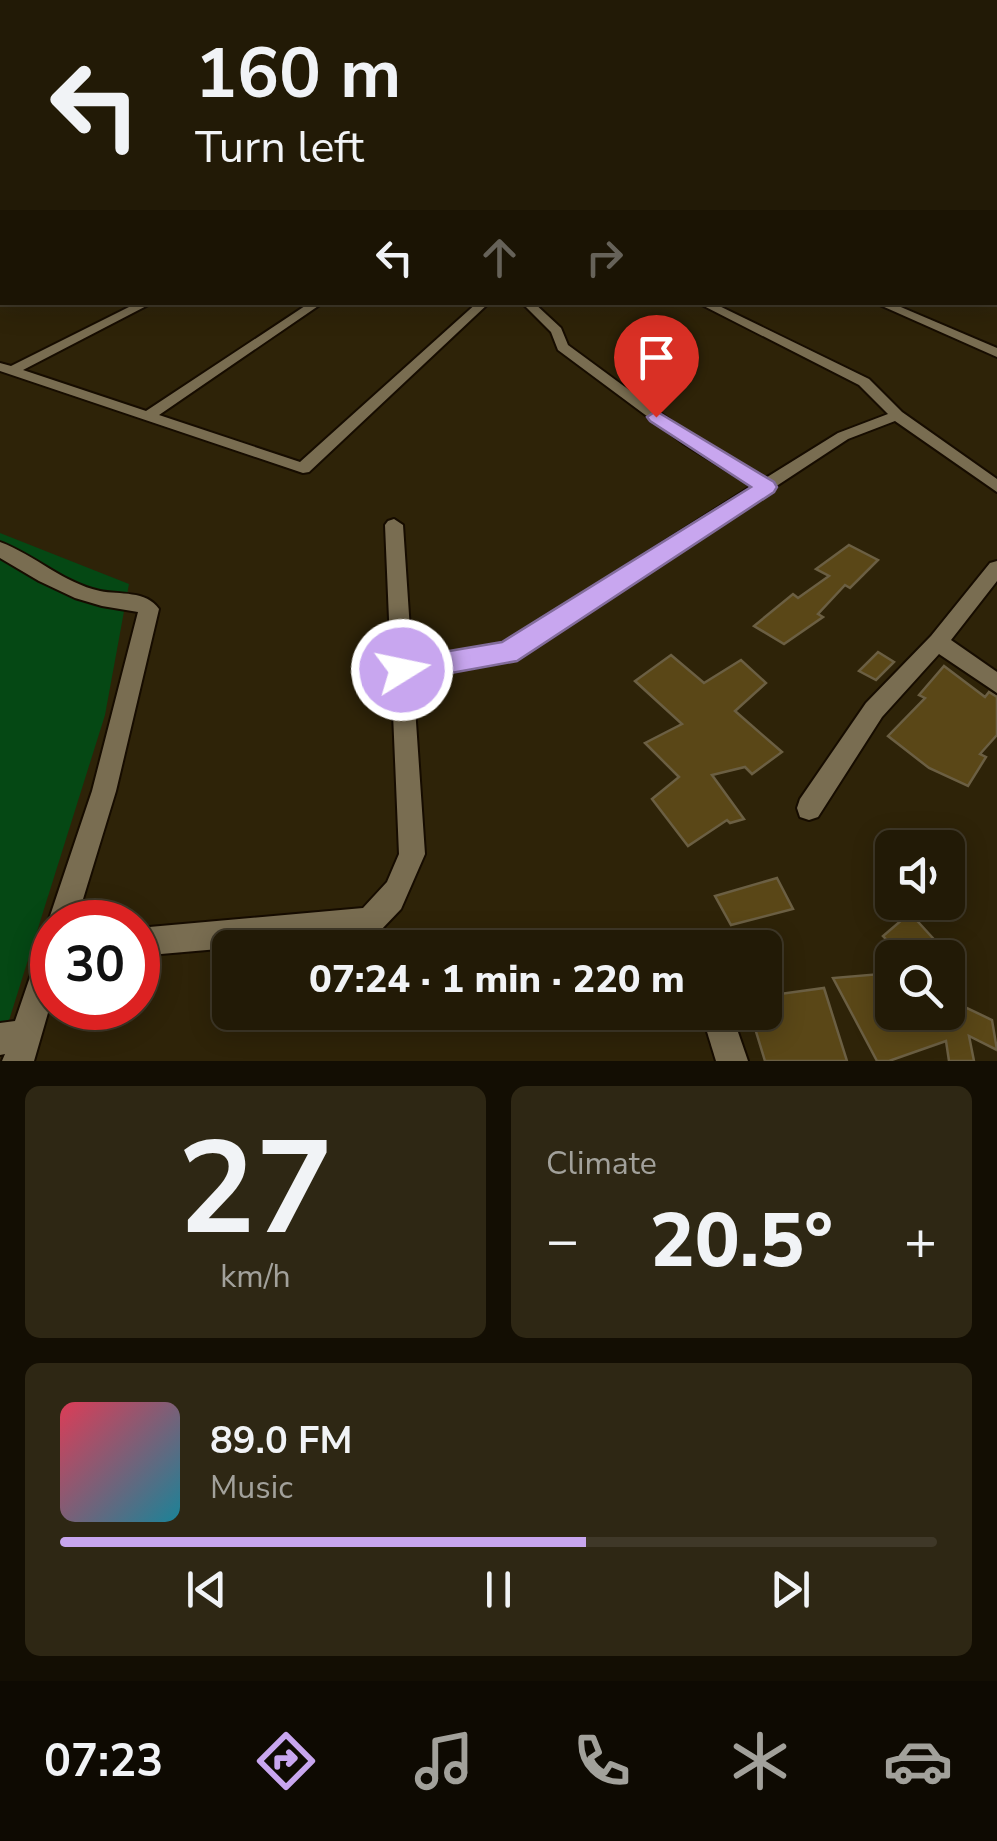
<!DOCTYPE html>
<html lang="en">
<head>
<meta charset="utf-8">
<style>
  :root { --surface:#221a06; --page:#2e2714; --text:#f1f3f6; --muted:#a2a19b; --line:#3f3828; --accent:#c8a6ef }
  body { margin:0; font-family:"Nunito Sans",sans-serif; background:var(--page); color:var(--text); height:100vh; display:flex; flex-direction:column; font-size:38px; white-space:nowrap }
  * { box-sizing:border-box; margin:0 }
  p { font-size:32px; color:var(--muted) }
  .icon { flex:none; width:55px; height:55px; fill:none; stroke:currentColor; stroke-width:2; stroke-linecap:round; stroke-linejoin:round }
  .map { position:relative; height:1061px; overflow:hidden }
  .drawer { display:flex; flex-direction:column; gap:25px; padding:25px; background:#130e03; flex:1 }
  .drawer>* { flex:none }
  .banner { position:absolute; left:0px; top:0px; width:998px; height:305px; box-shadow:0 5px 25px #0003,0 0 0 2px var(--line); background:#221a06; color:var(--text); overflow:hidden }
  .tools { position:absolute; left:875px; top:830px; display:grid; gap:20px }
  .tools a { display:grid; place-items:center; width:90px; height:90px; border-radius:15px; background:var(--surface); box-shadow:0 5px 25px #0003,0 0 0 2px var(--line); font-size:50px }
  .speed { position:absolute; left:30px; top:900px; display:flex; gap:20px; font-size:50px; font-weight:700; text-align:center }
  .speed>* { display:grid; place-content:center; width:130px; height:130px; border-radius:50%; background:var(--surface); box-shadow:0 5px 25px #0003,0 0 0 2px var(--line); line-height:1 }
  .speed .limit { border:15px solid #d22; background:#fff; color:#111 }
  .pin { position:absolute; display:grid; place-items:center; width:85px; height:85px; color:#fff; margin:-102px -42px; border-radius:50% 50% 50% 0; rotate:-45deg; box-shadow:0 0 10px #0007 }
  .pin .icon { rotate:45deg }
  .me { position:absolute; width:110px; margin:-55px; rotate:80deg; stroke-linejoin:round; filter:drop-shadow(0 0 8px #0008) }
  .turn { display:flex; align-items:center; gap:35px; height:210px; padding:0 30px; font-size:45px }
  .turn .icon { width:130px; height:130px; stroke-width:2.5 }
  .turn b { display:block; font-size:70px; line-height:85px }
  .lanes { display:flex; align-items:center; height:95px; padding:0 30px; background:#0003; justify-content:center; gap:50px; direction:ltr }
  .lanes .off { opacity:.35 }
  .big { font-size:75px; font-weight:800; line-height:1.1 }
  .drawer .widget { flex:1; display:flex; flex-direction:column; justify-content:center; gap:15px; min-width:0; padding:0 35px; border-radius:15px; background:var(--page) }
  .drawer .dial { align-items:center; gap:0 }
  .dial b { font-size:130px; line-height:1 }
  .song { display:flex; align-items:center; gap:30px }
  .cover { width:120px; height:120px; border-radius:15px; background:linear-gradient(135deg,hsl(350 70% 55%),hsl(190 70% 35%)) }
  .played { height:10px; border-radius:5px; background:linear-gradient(90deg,var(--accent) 60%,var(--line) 60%) }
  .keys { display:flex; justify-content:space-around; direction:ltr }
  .heat { display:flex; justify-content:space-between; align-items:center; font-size:55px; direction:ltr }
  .drawer .tiles { flex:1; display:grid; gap:25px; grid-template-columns:1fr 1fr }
  .widget:last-child { grid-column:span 2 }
  .trip { position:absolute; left:212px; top:930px; width:570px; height:100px; border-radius:15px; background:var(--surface); box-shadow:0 5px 25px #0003,0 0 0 2px var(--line); font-weight:800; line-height:100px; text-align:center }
  .menu { display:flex; height:160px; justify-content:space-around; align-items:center; background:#0e0a02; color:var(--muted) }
  .menu .icon { width:70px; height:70px }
  .menu .current { color:var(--accent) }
  .menu b { font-size:45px; color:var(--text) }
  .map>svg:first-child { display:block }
  .green { fill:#054814 }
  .building { fill:#5a4717; stroke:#6b5f43; stroke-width:2.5 }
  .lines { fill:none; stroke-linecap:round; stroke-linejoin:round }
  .street-casing { stroke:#160c00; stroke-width:4 }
  .street { fill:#796d51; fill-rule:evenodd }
  .route { fill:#c8a6ef; stroke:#826c9b; stroke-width:2.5 }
</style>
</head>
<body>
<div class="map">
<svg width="997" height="1061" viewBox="0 0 997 1061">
  <rect width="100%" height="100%" fill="#2e2308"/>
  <path class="green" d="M0,533L129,584L105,715L0,1049Z"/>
  <g class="building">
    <path d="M849,545L878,560L850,588L845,585L818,614L823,617L784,644L754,626L793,594L798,598L829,576L816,569Z"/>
    <path d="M878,652L894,662L876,680L859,671Z"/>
    <path d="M671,655L704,683L741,660L766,683L735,711L782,752L752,774L745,767L712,775L744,819L730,823L727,820L688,846L652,799L679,777L645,743L682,724L635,681Z"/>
    <path d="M944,666L985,697L989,692L997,697V735L980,754L986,757L968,786L929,768L888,736L925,698L919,695Z"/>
    <path d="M777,878L793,909L731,925L715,896Z"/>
    <path d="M910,913L951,958H904L883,936Z"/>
    <path d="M892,973V1012H948V999L992,1020L997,1050L969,1036L974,1061H949L946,1041L889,1061H877L833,978Z"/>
    <path d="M824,988L847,1061H765L750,1012H765V996Z"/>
  </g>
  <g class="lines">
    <g class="street-casing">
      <g id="street">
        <rect x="0" y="184" width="2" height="4"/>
        <path d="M995,200L997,201V208L995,207Z"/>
        <path d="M2,205V211L0,212V206Z"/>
        <path d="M0,254L2,255V261H0Z"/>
        <rect x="995" y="255" width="2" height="7"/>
        <rect x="995" y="285" width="2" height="7"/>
        <path d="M139,302H154L23,370L146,411L311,302H324L159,415L300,462L478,302H490L309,472L303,473L0,371V363L11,366Z"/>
        <path d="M521,302H533L561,328L568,345L693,437L764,479L838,433L888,414L859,385L696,302H711L869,379L902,412L997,479V492L895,421L848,439L515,658L413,678L425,854L401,909L379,932L369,936L138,956V928L363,908L387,882L399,854L385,525L388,521L394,519L403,525L412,660L503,644L752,486L683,443L558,350L551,332Z"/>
        <path d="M873,302H889L997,348V357Z"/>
        <path d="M0,542C35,555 63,583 100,591C120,595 146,590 159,609L116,791L76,922H52V932L48,922L92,791L138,612L102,606L75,598L39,581L0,558Z"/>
        <path d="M997,561V581L951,640L997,672V693L939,654L882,717L818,817L809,820L800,817L797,808L800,799L866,703L931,636L990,563Z"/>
        <path d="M52,938V999L34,1061H2L5,1054L0,1055V1023L15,1021L42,942Z"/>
        <path d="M701,1012H731L748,1061H716Z"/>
      </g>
    </g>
    <use href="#street" class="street"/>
  </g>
  <linearGradient id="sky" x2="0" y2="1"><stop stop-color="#191304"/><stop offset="0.53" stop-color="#46453d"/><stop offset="1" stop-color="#46453d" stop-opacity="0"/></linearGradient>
  <rect width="997" height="316" fill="url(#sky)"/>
  <path class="route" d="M656,411L774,482L777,487L774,492L517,661L402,682L392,679L388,670L392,662L402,659L502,642L751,487L650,421L647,417Z"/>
</svg>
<div class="tools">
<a><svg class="icon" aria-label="sound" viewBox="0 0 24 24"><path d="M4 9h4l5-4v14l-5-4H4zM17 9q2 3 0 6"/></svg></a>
<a><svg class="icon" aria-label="search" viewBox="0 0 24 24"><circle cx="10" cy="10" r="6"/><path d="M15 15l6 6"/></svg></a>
</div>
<div class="speed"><div class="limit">30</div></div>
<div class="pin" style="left:656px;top:417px;background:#d93025"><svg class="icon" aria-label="arrive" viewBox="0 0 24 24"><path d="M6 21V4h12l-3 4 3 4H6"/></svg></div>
<svg class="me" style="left:402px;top:670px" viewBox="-20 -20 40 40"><circle r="17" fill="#c8a6ef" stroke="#fff" stroke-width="3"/><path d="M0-11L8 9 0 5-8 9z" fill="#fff"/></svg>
<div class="trip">07:24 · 1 min · 220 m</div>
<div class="banner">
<div class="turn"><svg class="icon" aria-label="left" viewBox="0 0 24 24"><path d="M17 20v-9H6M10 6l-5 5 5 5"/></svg><div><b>160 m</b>Turn left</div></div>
<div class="lanes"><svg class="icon" aria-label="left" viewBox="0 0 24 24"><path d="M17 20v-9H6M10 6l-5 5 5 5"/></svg><svg class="icon off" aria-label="ahead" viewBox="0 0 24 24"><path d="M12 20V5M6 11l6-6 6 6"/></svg><svg class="icon off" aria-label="right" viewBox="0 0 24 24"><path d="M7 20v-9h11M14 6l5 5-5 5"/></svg></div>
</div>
</div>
<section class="drawer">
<div class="tiles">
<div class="widget dial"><b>27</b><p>km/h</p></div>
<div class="widget"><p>Climate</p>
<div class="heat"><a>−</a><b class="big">20.5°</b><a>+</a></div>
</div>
<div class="widget">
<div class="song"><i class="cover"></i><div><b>89.0 FM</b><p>Music</p></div></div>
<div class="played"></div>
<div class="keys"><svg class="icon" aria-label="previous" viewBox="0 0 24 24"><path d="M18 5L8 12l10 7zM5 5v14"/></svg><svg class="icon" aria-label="pause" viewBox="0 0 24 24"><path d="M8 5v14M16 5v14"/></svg><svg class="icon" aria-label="next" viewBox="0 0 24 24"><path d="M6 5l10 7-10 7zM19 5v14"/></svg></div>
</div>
</div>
</section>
<nav class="menu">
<b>07:23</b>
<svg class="icon current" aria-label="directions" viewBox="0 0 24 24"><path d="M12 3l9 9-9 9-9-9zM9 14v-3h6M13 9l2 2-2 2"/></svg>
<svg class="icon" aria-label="music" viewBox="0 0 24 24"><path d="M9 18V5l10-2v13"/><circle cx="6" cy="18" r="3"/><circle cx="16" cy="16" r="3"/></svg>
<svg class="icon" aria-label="phone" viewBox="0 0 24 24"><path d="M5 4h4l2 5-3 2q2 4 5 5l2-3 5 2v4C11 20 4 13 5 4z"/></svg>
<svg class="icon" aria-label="climate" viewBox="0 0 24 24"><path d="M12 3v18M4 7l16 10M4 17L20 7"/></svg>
<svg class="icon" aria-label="car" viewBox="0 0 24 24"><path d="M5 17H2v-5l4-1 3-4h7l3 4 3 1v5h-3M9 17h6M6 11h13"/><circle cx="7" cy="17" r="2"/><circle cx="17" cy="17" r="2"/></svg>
</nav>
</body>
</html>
